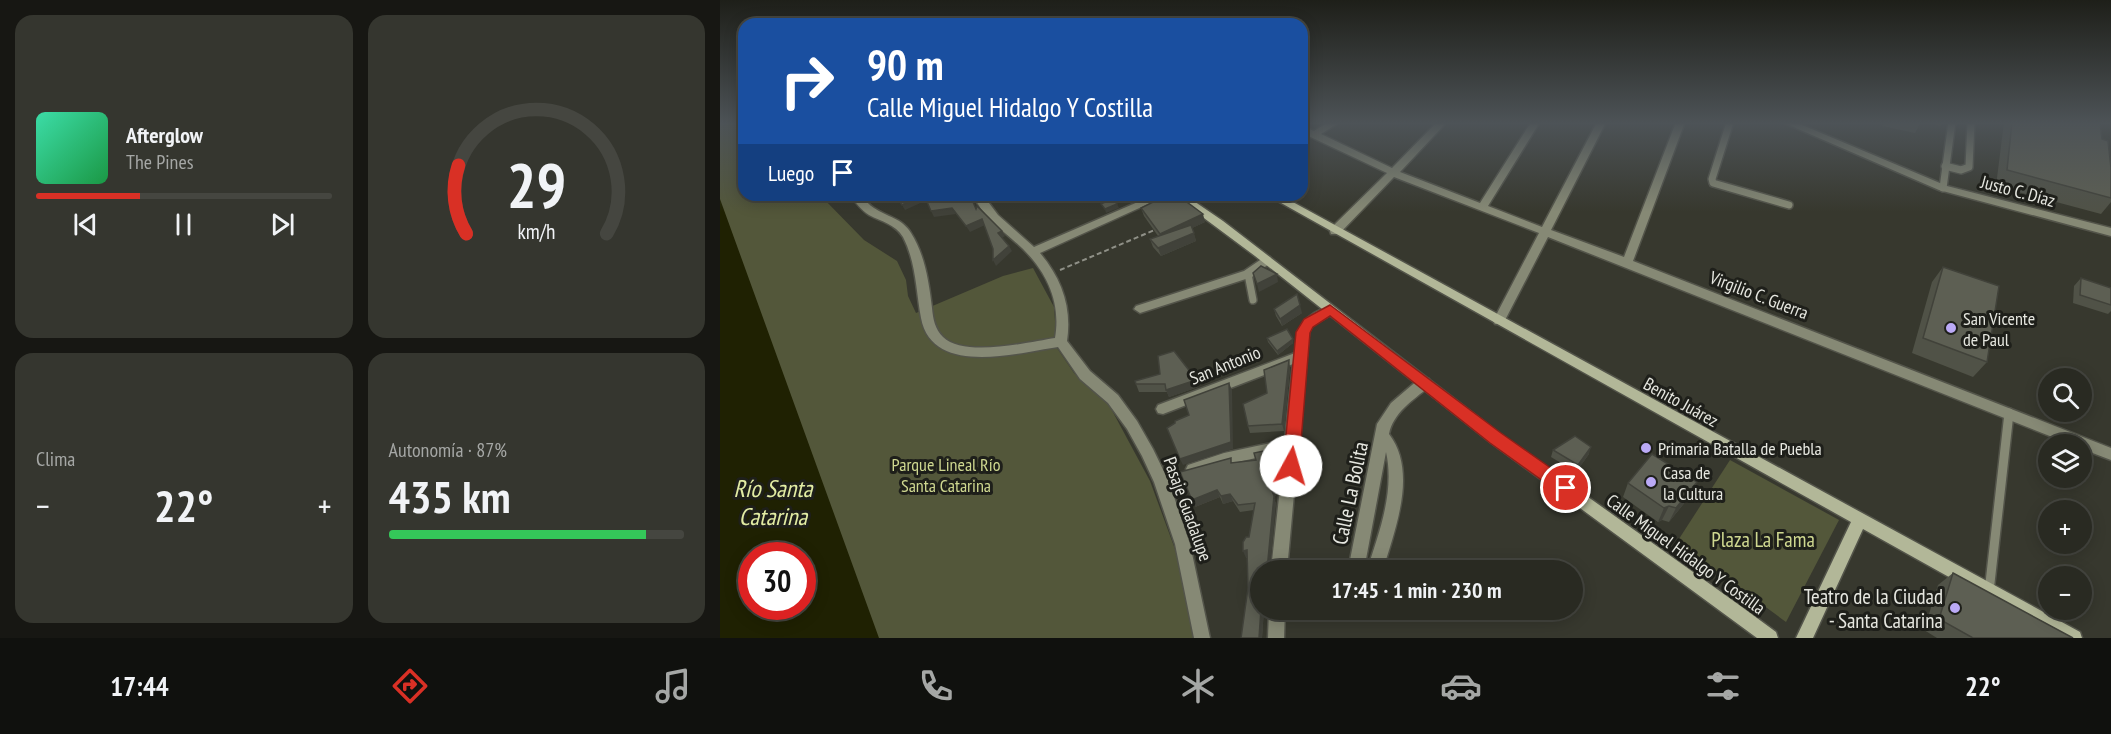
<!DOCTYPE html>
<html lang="es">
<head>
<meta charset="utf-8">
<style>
  :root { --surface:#292a22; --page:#35362f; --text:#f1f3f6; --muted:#a5a7a5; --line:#454640; --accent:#d93025 }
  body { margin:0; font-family:"PT Sans Narrow",sans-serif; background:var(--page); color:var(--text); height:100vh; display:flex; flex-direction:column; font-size:22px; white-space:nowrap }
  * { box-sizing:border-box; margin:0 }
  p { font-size:20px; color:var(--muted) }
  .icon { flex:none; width:33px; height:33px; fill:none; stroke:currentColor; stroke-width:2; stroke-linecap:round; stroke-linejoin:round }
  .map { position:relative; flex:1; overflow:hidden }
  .sheet { display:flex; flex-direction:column; gap:15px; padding:15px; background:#171713; width:720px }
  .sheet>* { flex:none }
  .hud { position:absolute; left:18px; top:18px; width:570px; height:183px; border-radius:18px; box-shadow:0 3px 15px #0003,0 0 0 2px var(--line); background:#1a4fa0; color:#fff; overflow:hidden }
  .fabs { position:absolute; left:1318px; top:368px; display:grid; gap:12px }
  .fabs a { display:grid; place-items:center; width:54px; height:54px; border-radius:50%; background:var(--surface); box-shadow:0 3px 15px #0003,0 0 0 2px var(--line); font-size:30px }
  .speed { position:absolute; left:18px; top:542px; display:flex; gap:12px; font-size:30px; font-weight:700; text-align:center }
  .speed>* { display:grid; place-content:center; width:78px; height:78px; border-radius:50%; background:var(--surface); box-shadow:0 3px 15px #0003,0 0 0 2px var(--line); line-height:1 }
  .speed .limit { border:9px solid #d22; background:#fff; color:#111 }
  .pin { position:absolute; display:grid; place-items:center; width:51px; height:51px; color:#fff; margin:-26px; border:3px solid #fff; border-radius:50%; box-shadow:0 2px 6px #0007 }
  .me { position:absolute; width:66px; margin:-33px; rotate:6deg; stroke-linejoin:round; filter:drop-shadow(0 0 4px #0008) }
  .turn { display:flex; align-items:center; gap:21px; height:126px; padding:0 30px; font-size:27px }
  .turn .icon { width:78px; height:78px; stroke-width:2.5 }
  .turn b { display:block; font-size:42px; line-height:51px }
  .then { display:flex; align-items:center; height:57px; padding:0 30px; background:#0003; gap:12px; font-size:22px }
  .big { font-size:45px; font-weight:800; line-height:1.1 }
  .sheet .card { flex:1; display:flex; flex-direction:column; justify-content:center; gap:9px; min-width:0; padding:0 21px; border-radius:18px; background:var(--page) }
  .sheet .dial { align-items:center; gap:0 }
  .dial svg { height:156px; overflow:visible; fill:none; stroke:var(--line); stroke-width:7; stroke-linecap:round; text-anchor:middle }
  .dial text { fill:var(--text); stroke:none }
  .song { display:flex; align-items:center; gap:18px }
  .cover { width:72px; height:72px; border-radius:9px; background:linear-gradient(135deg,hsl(160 70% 55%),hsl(140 70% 35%)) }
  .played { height:6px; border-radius:3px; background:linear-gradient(90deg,var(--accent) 35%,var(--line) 35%) }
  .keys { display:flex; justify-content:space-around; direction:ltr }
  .heat { display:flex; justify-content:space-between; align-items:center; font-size:33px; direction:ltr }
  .charge { height:9px; border-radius:4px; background:linear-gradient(90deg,#34c759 87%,var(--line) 0) }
  .sheet .tiles { flex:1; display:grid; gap:15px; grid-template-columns:repeat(2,1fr) }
  .trip { position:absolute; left:530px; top:560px; width:333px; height:60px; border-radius:30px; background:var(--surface); box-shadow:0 3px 15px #0003,0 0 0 2px var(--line); font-weight:800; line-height:60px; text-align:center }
  .menu { display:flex; height:96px; justify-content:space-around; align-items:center; background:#10110e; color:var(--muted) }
  .menu .icon { width:42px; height:42px }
  .menu .on { color:var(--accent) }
  .menu b { font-size:27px; color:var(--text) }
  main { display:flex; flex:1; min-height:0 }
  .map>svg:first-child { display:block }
  .green { fill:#53573a; fill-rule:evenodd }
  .water { fill:#1f2102; fill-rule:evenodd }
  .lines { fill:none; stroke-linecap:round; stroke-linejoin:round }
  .lane-far1-casing { stroke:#53544a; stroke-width:10 }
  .lane-casing { stroke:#53544a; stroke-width:12 }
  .street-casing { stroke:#53544a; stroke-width:3 }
  .secondary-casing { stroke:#53544a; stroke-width:3 }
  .path { stroke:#8f9087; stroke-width:2; stroke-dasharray:5 3; stroke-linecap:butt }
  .lane-far1 { stroke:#868975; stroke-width:7 }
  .lane { stroke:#868975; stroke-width:9 }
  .street { fill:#868975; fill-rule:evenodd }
  .secondary { fill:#b2b798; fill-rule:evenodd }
  .wall { fill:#505247 }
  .shaded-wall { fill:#41423a }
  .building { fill:#5d5f53; stroke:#41423a; stroke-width:1.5 }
  .route { fill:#d93025; stroke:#8d1f18; stroke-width:1.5 }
  .poi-dot { fill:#bbaaf6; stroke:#1e1f1a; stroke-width:2 }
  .labels { text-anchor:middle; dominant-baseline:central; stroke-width:6; stroke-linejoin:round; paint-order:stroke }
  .street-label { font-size:18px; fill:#e6e7e0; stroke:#1e1f1a }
  .poi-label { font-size:18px; fill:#e6e7e0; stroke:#1e1f1a; text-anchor:start }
  .park-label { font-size:18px; fill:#cfd890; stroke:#1e1f1a }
  .near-street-label { font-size:21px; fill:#e6e7e0; stroke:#1e1f1a }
  .near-park-label { font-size:21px; fill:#cfd890; stroke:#1e1f1a }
  .near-poi-label { font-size:21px; fill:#e6e7e0; stroke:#1e1f1a; text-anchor:end }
  .near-water-label { font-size:24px; font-style:italic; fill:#e2eca3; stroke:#1e1f1a }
</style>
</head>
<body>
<main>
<section class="sheet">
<div class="tiles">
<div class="card">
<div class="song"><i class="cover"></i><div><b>Afterglow</b><p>The Pines</p></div></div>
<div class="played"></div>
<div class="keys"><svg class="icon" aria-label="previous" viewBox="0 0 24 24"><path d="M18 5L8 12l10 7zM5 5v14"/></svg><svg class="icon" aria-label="pause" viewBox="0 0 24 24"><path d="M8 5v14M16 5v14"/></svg><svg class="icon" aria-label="next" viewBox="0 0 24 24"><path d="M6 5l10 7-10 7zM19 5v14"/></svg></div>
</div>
<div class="card dial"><svg viewBox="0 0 100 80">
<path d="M14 69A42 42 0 1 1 86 69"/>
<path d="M14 69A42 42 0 0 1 10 34" stroke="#d93025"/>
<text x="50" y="56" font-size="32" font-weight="700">29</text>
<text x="50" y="72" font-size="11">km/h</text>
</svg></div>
<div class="card"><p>Clima</p>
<div class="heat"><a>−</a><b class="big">22°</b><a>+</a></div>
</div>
<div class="card"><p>Autonomía · 87%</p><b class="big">435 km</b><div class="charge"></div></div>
</div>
</section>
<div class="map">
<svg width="1391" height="638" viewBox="0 0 1391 638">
  <rect width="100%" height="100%" fill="#37382e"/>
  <g class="green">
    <path d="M24,122V195H100L144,240L177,261L186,280L188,296L196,313L283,276L313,268L334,307L337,348L354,373L388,403L430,481L459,560L474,638H0V123ZM32,555H82V606H32Z"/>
    <path d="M1010,460L1119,520L1066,622L957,542Z"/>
  </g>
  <path class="water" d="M0,199L159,638H0ZM32,555H82V606H32Z"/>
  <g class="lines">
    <g class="lane-far1-casing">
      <g id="lane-far1">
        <path d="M1010,122L992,179L993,183L1069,205"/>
        <path d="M1225,166L1241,170L1249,167L1251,122"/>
        <path d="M1223,188L1232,122"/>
        <path d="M528,274L533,300"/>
      </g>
    </g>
    <g class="lane-casing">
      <path id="lane" d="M1269,592L1289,413"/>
    </g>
    <g class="street-casing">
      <g id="street">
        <path d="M608,122H620L601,134L672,168L717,122H727L680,172L760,203L811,122H820L768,206L822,227L877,122H886L831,230L904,257L956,122H965L913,261L1391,448V460L1362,449V444H1350L828,237L783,324H775L773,321L819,233L674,177L619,234H611L610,231L611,228L667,173L582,133V126L594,131Z"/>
        <path d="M1062,122H1075L1227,186L1391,228V236L1219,190Z"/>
        <path d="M130,195H141C145,200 149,205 154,208C167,217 182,218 191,233C205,255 209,283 212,308C213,319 215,329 223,337C244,358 309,342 335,338C342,298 323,265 293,240C277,226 262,215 253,195H263L278,215L314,247L434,195H448L320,253C342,279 352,308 347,341L370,371L398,395L417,421L433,449L449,482L470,544L490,638H474L455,544L434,482L422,456L407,429L388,403L360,379L338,347C297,353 212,377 201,318C196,291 196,262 183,237C175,224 162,222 149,215C141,210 135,202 130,195Z"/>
        <path d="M546,256L550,257L552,260L550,263L532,277L420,313L414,309L416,306L524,271Z"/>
        <path d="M610,306L614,307L616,310L614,313L592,326L589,332L567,570H551L564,452L504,465L473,475L468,473L466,469L468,465L504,453L565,440L573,364L443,414L438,413L436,409L438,405L575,353C578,326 583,315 610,306Z"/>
        <path d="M704,378L709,379L710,383L709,387C693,400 673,413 669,434C698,472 675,529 663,570H647C659,533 675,491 666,452L644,570H628L657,424L671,403L699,379Z"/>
        <path d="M549,609H565L564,638H548Z"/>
        <path d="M623,609H646L644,615L638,617L625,615Z"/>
      </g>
    </g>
    <g class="secondary-casing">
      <g id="secondary">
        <path d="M453,195H465L503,221L780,434L1022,607L1056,632L1058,638H1037L770,442L535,256Z"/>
        <path d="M547,195H560L1360,632L1362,638H1338L1143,529L1093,638H1076L1131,522Z"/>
      </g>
    </g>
    <path class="path" d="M340,270L437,229"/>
    <use href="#lane-far1" class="lane-far1"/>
    <use href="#lane" class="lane"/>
    <use href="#street" class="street"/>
    <use href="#secondary" class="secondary"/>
  </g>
  <g class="wall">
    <path d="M1164,122H1201L1195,133L1162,126Z"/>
    <path d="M1207,122H1222L1220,126Z"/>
    <path d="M1284,122H1380L1382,139L1391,168V202L1381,214L1276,186Z"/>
    <path d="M449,200L460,202L485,222L472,228L476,241L441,256L433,247L430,239L438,236L424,216L421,208Z"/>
    <path d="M1223,267L1267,362L1253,377L1192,353L1212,282Z"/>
    <path d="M1361,278L1391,288V311L1388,314L1353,303L1354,286Z"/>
    <path d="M554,309L582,313L562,326L556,316Z"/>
    <path d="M547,338L573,339V343L558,355L548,342Z"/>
    <path d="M570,367L564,431L530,433L528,426L547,393Z"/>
    <path d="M471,376L478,384V387L449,397L447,392H419L416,384Z"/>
    <path d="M559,450L561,457L557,493L554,498L556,504L540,570L544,609L542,638H521L528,588L527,558H526L534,510L520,512L513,501L503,504L500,497L475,507L513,463L536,460Z"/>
    <path d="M833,450L869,454L856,472L831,457Z"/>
    <path d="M908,483L970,496L949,522L942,520L938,522L903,497Z"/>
    <path d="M1233,573L1353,638H1217L1204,630L1218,585Z"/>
  </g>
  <g class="shaded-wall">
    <path d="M201,195H204L207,200L185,210L182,205Z"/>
    <path d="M397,204L399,208L386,213L385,209Z"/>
    <path d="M232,208L236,214L214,217L211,211Z"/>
    <path d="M483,214L485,222L443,242L440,234Z"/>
    <path d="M262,219L265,225L250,232L246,226Z"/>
    <path d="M282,231L285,236L281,239L278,233Z"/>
    <path d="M474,233L476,241L441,256L438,248Z"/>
    <path d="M289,246L292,251L276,266L273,260Z"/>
    <path d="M557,274L558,282L539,292L537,284Z"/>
    <path d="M580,305L582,313L562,326L560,319Z"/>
    <path d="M573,339V343L558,355L557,351Z"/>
    <path d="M569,360L570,367L564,431L562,424Z"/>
    <path d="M475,377L478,387L449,397L446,390Z"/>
    <path d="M509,383L512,390L513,449L463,465L460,459Z"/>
    <path d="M871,447L869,454L856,472L858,465Z"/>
    <path d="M559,450L561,457L557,493L554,498L556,504L550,570H547L552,491Z"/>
    <path d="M977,482L970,496L949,522L956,508Z"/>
    <path d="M497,490L500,497L475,507L472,500Z"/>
    <path d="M510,494L513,501L503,504L501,496Z"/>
    <path d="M949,506L942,520L938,522L944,508Z"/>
    <path d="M527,550L529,557L526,558L523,551Z"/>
    <path d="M541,609H544L542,638H539Z"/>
  </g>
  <g class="building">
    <path d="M1292,122H1380L1382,139L1388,141L1391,168V198L1287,170Z"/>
    <path d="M175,195H201L182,205Z"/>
    <path d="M204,195H250L256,209L257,206L282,231L278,233L289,246L273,260V249L262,219L246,226L232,208L211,211Z"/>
    <path d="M447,195L449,200L457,199L460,202L464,200L483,214L440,234L421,208Z"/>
    <path d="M393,198L397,204L385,209L381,204Z"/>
    <path d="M471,225L474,233L438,248L430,239Z"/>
    <path d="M541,266L557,274L537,284L533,273Z"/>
    <path d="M1223,267L1279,286L1267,362L1203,338Z"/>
    <path d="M1361,278L1391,288V305L1360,295Z"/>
    <path d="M577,294L580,305L560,319L554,309Z"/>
    <path d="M567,329L573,339L557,351L547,338Z"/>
    <path d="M454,351L468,369L471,376L475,377L476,380L446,390L445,384H416L415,381L440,374L438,356Z"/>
    <path d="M569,360L562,424L528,426L523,404L547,393L544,370Z"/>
    <path d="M509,383L511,442L460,459L447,428L455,423V421L469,415L464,400Z"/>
    <path d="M855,436L871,447L858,465L833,450Z"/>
    <path d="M558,448L559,450L555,485L552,491L554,496L547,570H540V609H541L539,638H521L528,588L527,550L523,551V542L526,537H529L535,503L518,505L510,494L501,496L497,490L472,500L460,472L511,458V463L536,460L534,453Z"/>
    <path d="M932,454L977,482L956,508L949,506L944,508L908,483Z"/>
    <path d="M1233,573L1353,638H1253L1219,619Z"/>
  </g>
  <linearGradient id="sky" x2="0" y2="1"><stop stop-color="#1e1f19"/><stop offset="0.58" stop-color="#4d5357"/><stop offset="1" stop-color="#4d5357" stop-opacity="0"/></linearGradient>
  <rect width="1391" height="212" fill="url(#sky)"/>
  <path class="route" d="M610,305L781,433L852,483L854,488L852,494L846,496L841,494L770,443L610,316L593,327L590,333L579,466L576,471L571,473L565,471L563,466L576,332L584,319Z"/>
  <g class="poi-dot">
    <circle cx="1231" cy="328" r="6"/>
    <circle cx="926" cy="448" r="6"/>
    <circle cx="931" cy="482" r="6"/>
    <circle cx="1235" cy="608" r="6"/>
  </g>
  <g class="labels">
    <g class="street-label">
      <text transform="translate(1298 191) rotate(15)">Justo C. Díaz</text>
      <text transform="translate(1039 295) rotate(21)">Virgilio C. Guerra</text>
      <text transform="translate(505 365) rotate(-22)">San Antonio</text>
      <text transform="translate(961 402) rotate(29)">Benito Juárez</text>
      <text transform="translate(468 509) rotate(70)">Pasaje Guadalupe</text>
      <text transform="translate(966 554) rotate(36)">Calle Miguel Hidalgo Y Costilla</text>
    </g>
    <g class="poi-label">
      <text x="1243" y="318">San Vicente<tspan x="1243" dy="21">de Paul</tspan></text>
      <text x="938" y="448">Primaria Batalla de Puebla</text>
      <text x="943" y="472">Casa de<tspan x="943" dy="21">la Cultura</tspan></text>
    </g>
    <g class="park-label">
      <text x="226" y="464">Parque Lineal Río<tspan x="226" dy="21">Santa Catarina</tspan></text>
    </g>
    <g class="near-street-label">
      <text transform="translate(630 493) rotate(-78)">Calle La Bolita</text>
    </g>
    <g class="near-park-label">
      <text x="1043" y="539">Plaza La Fama</text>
    </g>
    <g class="near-poi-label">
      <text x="1223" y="596">Teatro de la Ciudad<tspan x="1223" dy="24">- Santa Catarina</tspan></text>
    </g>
    <g class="near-water-label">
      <text x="53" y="488">Río Santa<tspan x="53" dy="28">Catarina</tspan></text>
    </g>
  </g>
</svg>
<div class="fabs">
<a><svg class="icon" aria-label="search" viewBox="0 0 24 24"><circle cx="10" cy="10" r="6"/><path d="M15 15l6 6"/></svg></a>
<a><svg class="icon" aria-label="layers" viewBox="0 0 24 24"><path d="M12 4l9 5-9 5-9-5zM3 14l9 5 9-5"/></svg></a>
<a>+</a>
<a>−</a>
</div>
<div class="speed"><div class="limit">30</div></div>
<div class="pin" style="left:846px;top:488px;background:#d93025"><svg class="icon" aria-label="arrive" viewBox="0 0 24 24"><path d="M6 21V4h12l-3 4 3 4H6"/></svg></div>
<svg class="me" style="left:571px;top:466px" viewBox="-20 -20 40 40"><circle r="19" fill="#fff"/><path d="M0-13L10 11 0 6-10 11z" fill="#d93025"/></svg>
<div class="trip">17:45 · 1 min · 230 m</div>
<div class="hud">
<div class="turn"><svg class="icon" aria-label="right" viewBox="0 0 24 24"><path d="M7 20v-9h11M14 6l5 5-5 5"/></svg><div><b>90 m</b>Calle Miguel Hidalgo Y Costilla</div></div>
<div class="then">Luego<svg class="icon" aria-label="arrive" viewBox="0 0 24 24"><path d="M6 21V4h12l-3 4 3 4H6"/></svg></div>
</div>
</div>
</main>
<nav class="menu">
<b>17:44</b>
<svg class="icon on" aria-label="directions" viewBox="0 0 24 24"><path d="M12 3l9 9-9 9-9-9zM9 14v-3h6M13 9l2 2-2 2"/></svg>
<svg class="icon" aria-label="music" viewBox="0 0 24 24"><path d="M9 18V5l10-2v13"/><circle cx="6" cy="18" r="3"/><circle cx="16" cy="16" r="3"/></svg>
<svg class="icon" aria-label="phone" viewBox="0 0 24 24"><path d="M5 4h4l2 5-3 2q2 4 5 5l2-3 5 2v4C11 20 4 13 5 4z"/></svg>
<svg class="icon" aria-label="climate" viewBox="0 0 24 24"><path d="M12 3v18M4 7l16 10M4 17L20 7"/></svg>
<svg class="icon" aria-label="car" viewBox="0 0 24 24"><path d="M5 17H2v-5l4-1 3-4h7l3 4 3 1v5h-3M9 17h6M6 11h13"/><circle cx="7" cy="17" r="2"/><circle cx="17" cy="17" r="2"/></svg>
<svg class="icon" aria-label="filters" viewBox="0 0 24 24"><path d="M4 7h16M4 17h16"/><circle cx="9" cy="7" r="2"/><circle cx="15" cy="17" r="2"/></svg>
<b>22°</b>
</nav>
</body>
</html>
